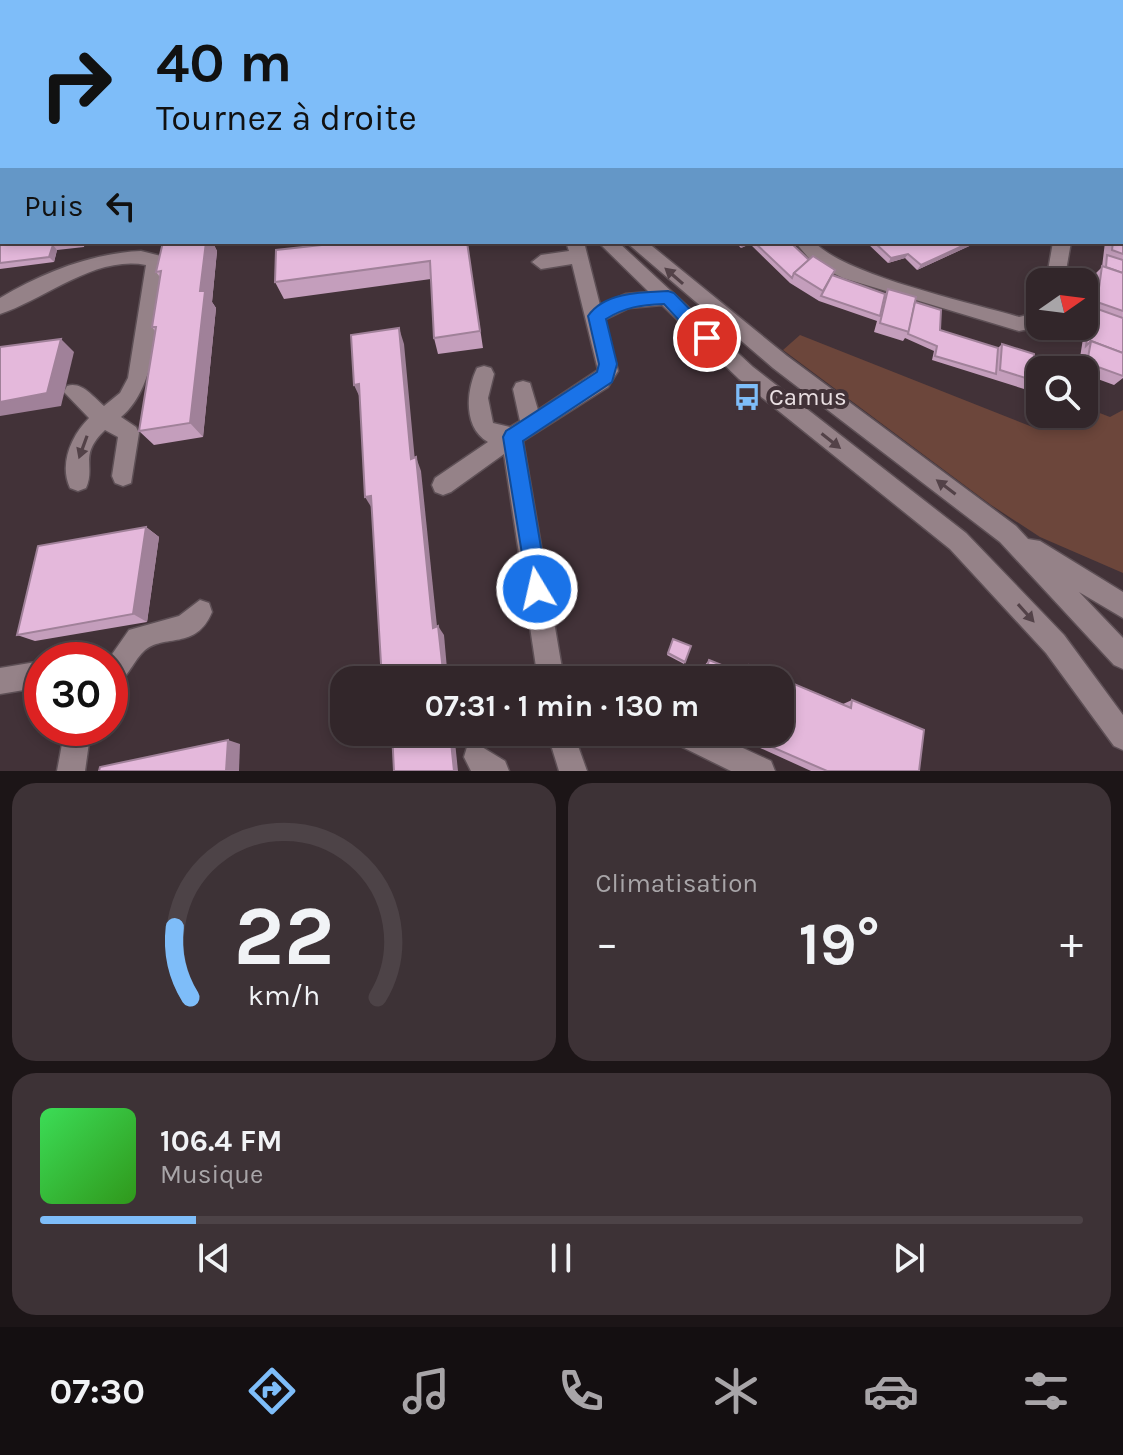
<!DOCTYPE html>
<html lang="fr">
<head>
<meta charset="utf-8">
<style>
  :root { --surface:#32262a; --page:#3d3236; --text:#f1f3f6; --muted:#a8a5a8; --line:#4d4347; --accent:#7ebdf9 }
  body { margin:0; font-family:Karla,sans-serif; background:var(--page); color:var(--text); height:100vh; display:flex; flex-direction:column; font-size:30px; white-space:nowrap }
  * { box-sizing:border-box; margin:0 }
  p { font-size:26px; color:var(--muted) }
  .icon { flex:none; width:44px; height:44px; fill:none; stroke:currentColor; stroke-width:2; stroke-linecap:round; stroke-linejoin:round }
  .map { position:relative; height:771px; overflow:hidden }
  .panel { display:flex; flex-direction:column; gap:12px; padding:12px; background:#1c1517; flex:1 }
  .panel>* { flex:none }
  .hud { position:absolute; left:0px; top:0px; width:1124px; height:244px; box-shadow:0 4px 12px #0003,0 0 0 2px var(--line); background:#7ebdf9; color:#111; overflow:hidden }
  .needle { width:52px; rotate:76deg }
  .fabs { position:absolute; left:1026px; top:268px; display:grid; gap:16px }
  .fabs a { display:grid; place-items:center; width:72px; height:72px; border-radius:16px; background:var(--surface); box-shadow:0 4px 12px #0003,0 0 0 2px var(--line); font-size:40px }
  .speed { position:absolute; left:24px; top:642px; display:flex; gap:16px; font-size:40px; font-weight:700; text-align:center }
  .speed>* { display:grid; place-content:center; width:104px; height:104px; border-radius:50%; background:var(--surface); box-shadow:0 4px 12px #0003,0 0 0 2px var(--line); line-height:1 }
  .speed .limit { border:12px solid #d22; background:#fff; color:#111 }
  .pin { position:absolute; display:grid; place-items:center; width:68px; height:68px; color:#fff; margin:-34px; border:4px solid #fff; border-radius:50%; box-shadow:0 2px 8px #0007 }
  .me { position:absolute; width:88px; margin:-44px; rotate:351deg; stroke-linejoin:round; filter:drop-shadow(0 0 6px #0008) }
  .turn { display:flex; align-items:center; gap:28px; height:168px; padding:0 24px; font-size:36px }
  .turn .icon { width:104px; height:104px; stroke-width:2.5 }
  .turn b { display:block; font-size:56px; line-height:68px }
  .then { display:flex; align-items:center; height:76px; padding:0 24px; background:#0003; gap:16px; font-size:30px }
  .big { font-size:60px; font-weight:700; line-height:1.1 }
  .panel .card { flex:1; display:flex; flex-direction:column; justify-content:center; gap:12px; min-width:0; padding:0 28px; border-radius:24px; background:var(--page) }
  .panel .dial { align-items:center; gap:0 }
  .dial svg { height:208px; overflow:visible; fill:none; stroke:var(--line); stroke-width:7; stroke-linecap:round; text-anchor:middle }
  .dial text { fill:var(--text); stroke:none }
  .song { display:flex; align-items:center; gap:24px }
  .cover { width:96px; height:96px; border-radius:12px; background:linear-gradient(135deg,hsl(130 70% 55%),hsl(110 70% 35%)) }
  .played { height:8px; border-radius:4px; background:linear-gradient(90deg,var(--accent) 15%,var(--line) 15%) }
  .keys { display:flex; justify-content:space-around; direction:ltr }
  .heat { display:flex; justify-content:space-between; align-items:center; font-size:44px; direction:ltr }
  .panel .tiles { flex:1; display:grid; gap:12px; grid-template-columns:1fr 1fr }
  .card:last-child { grid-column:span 2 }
  .trip { position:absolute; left:330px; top:666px; width:464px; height:80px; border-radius:24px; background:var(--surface); box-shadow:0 4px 12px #0003,0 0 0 2px var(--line); font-weight:700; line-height:80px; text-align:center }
  .dock { display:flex; height:128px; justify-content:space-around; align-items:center; background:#140f11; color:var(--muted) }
  .dock .icon { width:56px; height:56px }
  .dock .on { color:var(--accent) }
  .dock b { font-size:36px; color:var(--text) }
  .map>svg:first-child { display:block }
  .green { fill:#6c463b }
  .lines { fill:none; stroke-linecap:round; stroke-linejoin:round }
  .minor-casing { stroke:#5e5056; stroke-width:3 }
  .minor { fill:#958288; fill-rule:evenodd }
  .wall { fill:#c49ebc }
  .shaded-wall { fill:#a08199 }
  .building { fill:#e4b8db; stroke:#a08199; stroke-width:2 }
  .oneway { fill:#534248 }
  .route { fill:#1a73e8; stroke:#114b97; stroke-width:2 }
  .labels { text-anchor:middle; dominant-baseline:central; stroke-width:8; stroke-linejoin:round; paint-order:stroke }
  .poi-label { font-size:24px; fill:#e9dfe2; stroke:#423238; text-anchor:start }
</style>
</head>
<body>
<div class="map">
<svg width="1123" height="771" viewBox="0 0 1123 771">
  <rect width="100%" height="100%" fill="#423238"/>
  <path class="green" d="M800,335L1035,428L1038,361L1064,370H1040V414H1084V407L1110,417L1123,410V573L1040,537L991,505L783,350Z"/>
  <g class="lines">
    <g class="minor-casing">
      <g id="minor">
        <path d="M392,0H404L405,2H393Z"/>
        <path d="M417,0H429L430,2H418Z"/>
        <path d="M525,0H539L540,2H526Z"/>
        <path d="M2,15V24L0,25V16Z"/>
        <rect x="0" y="38" width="2" height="8"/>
        <rect x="1122" y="78" width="1" height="8"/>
        <path d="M566,242H584L600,305L626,294L649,292L598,242H618L753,367L966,533L1064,635L1123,715V750L1114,746L1046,653L950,549L739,379L662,305L629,308L604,320L618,371L608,387L523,441L564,680H538L504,454L451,492L443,495L435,492L432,485L435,478L488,442C463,428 466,391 477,368L484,366L491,368L494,374L488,398L493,423L510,427L520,421L513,389L516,383L523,381L530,383L538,410L598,370L572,264L541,269L532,262L541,255L569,251Z"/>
        <path d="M626,242H647L787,356L1016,526L1028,539L1040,541L1123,592V618L1079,592L1123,638V669L1114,665L1000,542L773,368Z"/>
        <path d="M795,242H814C847,276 969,302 1019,317L1040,312V326H1043L1019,331L843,278L813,263Z"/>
        <path d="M1053,242H1071L1064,282H1046Z"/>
        <path d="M141,251L161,256L164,261C157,308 160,386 121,417L136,427L139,433L131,483L123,486L115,483L112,476L118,437L105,430C78,456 96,466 86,488L78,491L70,488C59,464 71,436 89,418L64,392L67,386C82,381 93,397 104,406L120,393L128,378L146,265C95,255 44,300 0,314V298C42,273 92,253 141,251Z"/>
        <path d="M200,600L209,603L212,612C196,651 164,633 144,651C130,665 129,679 110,687L108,660L129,630L179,616Z"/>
        <path d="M42,661V687L0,694V668Z"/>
        <path d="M65,728H91L85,771H57Z"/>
        <path d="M547,732H573L587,771H559Z"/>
        <path d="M666,732H708L771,761L775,771H731L670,741Z"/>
        <path d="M477,744L505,761L509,771H471L464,757L467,747Z"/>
      </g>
    </g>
    <use href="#minor" class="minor"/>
  </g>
  <g class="wall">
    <rect x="282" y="0" width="50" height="2"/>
    <path d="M626,0H662L661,2H626Z"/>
    <path d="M741,0H831L834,2H745Z"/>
    <path d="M1031,0H1060L1057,2H1036Z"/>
    <path d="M1123,137V378L1114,385L1084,374V370H1078L1093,276L1102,267L1105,242H1122Z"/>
    <path d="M0,241L85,242L84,247L57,250L54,262L0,269Z"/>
    <path d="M163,242H215V247L217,251L212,302L216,308L203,437L154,445L139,431L155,331L152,327L160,277L156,272Z"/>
    <path d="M467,242L483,348L438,354L434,338L431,279L284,299L275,282Z"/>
    <path d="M735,242H790L809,260L832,275L885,294L888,289L915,302L940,330L998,348L1002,344L1032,380L1024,389L932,360L934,351L905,338L903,341L874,332L877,321L819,301L790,283L750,244L741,248Z"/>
    <path d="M866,242H897L898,243L978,242L917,270L905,258L888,263Z"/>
    <path d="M146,527L159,537L147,622L35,641L17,635Z"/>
    <path d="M673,639L685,662L684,664L667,655Z"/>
    <path d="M709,660L742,673V671L749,665L843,704L852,700L919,771H811L747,742V745L740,748L704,732H780V680H700L704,666Z"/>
  </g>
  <g class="shaded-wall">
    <path d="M649,0H662L661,2H645Z"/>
    <path d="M206,242H215V247L217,251L212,302L216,308L203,437L190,423L200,291Z"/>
    <path d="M746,242H751L750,244L741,248L742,243Z"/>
    <path d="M971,242H978L917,270L921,265Z"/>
    <path d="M53,245L57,250L54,262L49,257Z"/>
    <path d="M908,254L905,258L888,263L891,258Z"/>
    <path d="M399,328L404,344L416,472L411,459Z"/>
    <path d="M61,339L74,352L61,406L0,416V402Z"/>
    <path d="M359,384L361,400L354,385Z"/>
    <path d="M416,457L421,471L438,636L433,628Z"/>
    <path d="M371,496L373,510L365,497Z"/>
    <path d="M146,527L159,537L147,622L133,614Z"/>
    <path d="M438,626L444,635L448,680H444Z"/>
    <path d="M450,732H454L458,771H454Z"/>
    <path d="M228,740L240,744L239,771H226Z"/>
  </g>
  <g class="building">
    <path d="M44,0H67L65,2H42Z"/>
    <path d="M483,0H509L511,2H485Z"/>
    <path d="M554,0H573L576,2H556Z"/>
    <path d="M769,0H831L834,2H772Z"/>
    <path d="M973,0H1009L1005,2H973L971,1Z"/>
    <rect x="0" y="53" width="2" height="23"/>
    <rect x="1122" y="137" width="1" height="67"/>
    <path d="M1122,204H1123V254L1112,250L1113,242H1122Z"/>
    <path d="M0,241L2,242H80L53,245L49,257L0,263Z"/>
    <path d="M163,242H206L200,291H205L190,423L139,431L156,327H152L161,271L156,272Z"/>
    <path d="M349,242H467L480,331L434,338L430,261L275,282L276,250Z"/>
    <path d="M754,242H790L809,260L794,273L792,278Z"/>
    <path d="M874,242H897L898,243L902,242H971L921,265L908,254L891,258Z"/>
    <path d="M1107,255L1123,260V273L1106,267Z"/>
    <path d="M813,256L835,270L823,291L794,273Z"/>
    <path d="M1102,266L1123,273V311L1097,302Z"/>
    <path d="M832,275L885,294L880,316L821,296Z"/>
    <path d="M888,289L916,297L909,332L880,323Z"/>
    <path d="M915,302L941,310L940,330L998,348L996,374L935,356L937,346L908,334Z"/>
    <path d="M1092,307L1123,318V353L1091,341L1086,346Z"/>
    <path d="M399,328L411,459L416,457L433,628L438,626L444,680H382L371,496L365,497L359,384L354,385L351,335Z"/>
    <path d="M61,339L47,393L0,402V347Z"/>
    <path d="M1091,341L1123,353V376L1087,363Z"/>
    <path d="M1002,344L1034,354L1032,380L1000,370Z"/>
    <path d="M146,527L133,614L17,635L38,546Z"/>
    <path d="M673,639L691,646L685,662L668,653Z"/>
    <path d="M709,660L746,675L749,665L851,708L852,700L924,730L919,771H827L749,737L747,745L718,732H780V680H704Z"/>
    <path d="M392,732H450L454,771H394Z"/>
    <path d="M228,740L226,771H99L100,767Z"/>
  </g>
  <defs><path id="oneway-solid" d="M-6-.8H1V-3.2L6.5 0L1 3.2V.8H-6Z" transform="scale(2)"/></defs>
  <g class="oneway">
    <use href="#oneway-solid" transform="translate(674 276) rotate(-139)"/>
    <use href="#oneway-solid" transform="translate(831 441) rotate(38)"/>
    <use href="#oneway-solid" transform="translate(83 447) rotate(110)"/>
    <use href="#oneway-solid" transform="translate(946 487) rotate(-143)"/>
    <use href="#oneway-solid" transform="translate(1026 613) rotate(48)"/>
  </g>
  <path class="route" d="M668,291L674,293L713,333L715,338L713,343H700L664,304C641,305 625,307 606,319L617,364L612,382L523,441L548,589L544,597L537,600L529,597L503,437L506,431L597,372L599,364L588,316C604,292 642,292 668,291Z"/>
  <defs>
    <g id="bus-bare" transform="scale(2.16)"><path d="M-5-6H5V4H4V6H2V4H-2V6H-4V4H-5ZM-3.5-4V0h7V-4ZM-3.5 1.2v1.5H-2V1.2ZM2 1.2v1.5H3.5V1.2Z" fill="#7ebdf9" stroke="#423238" stroke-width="2.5" paint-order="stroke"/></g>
  </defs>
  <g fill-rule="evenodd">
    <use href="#bus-bare" x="747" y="397"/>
  </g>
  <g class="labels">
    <g class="poi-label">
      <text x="769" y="397">Camus</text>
    </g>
  </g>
</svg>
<div class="fabs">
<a><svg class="needle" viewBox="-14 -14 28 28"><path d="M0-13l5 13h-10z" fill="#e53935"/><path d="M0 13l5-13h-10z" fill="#a8a5a8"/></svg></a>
<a><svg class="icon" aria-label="search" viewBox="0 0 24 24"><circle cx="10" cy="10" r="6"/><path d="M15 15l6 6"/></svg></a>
</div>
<div class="speed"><div class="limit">30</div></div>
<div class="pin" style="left:707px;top:338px;background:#d93025"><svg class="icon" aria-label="arrive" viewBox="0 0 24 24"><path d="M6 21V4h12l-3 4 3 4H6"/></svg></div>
<svg class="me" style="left:537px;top:589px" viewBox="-20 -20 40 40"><circle r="17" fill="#1a73e8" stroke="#fff" stroke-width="3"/><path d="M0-11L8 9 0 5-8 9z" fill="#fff"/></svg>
<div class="trip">07:31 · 1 min · 130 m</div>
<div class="hud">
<div class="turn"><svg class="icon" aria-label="right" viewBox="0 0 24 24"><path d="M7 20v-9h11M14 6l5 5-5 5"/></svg><div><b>40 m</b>Tournez à droite</div></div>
<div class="then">Puis<svg class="icon" aria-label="left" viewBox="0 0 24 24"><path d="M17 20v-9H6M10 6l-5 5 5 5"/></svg></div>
</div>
</div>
<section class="panel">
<div class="tiles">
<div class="card dial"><svg viewBox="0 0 100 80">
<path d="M14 69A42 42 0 1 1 86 69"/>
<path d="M14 69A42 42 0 0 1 8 42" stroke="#7ebdf9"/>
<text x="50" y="56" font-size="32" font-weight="700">22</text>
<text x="50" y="72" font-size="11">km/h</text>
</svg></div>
<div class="card"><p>Climatisation</p>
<div class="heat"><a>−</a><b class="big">19°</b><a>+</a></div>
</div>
<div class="card">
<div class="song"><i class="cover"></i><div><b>106.4 FM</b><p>Musique</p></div></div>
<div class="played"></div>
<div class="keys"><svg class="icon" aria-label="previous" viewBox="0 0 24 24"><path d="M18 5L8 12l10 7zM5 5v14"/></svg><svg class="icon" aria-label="pause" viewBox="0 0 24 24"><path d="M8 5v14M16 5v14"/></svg><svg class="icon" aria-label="next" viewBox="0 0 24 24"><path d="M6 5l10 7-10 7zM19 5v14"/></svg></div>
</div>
</div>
</section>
<nav class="dock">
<b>07:30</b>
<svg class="icon on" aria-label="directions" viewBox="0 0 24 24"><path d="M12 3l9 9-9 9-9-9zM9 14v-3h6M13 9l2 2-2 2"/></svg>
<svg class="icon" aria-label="music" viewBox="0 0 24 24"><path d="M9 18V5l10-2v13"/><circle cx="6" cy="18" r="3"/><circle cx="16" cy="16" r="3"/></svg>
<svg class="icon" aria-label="phone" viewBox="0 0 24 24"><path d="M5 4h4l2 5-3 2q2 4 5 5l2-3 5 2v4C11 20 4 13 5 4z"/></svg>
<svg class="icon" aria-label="climate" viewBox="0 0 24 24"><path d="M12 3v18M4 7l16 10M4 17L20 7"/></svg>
<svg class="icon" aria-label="car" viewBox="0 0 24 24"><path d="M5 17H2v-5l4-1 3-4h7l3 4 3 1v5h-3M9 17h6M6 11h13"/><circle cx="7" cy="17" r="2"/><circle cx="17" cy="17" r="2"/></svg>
<svg class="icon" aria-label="filters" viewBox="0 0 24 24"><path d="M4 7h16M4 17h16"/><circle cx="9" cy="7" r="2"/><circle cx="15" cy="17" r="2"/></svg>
</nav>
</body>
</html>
